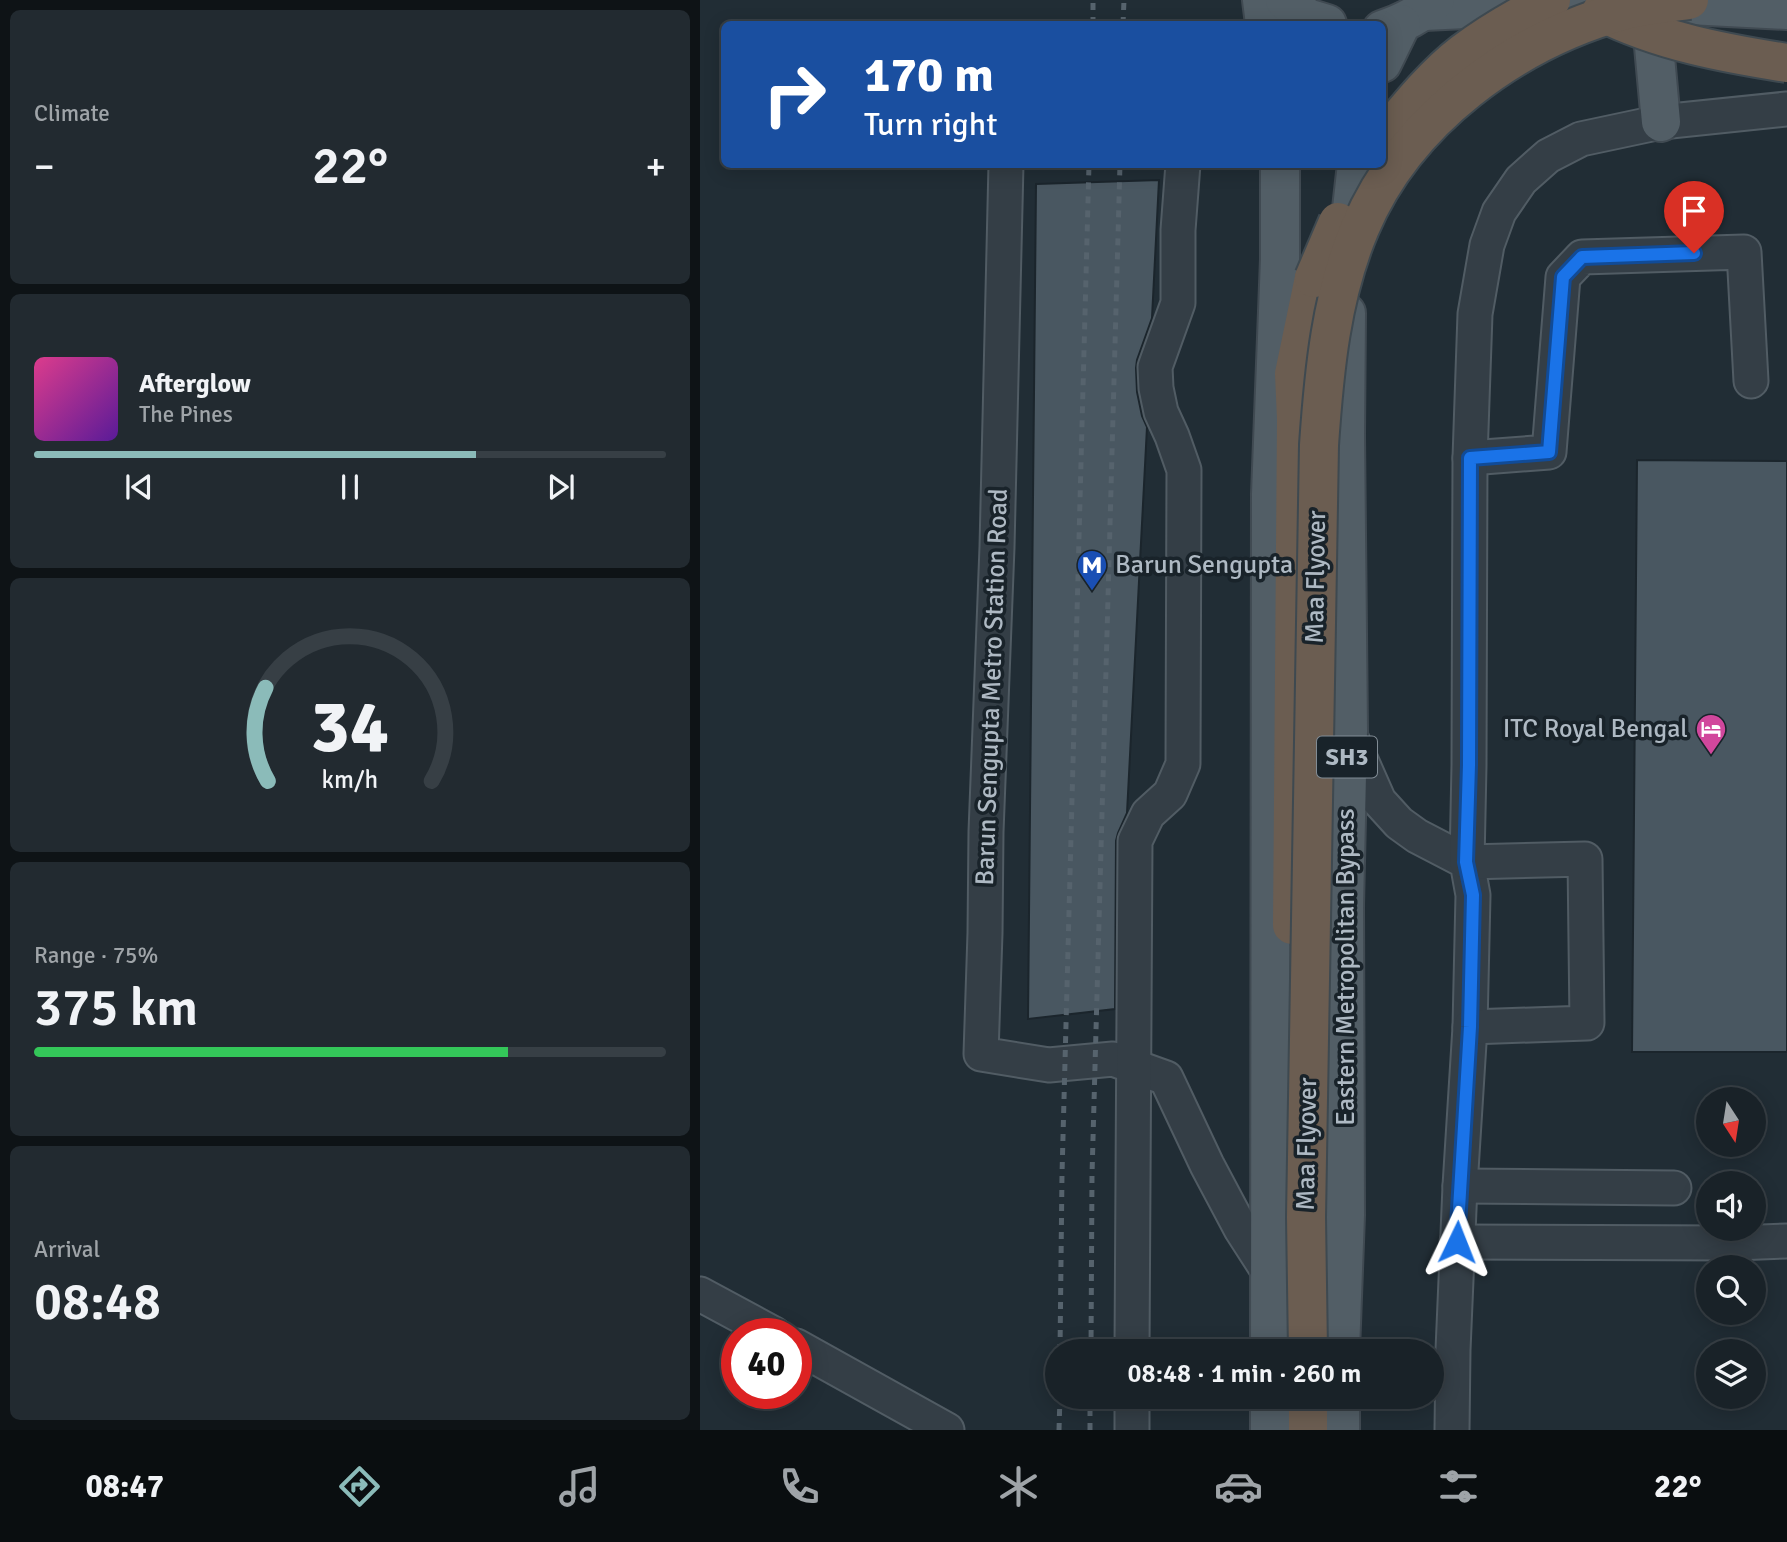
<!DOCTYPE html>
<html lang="en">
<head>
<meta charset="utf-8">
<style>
  :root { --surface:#192228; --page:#222a30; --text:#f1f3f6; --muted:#9fa4a8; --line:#373f45; --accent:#8bbbb9 }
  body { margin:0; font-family:Signika,sans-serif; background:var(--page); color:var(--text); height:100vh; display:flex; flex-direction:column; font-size:26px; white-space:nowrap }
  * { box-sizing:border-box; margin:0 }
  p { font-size:23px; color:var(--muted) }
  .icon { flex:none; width:38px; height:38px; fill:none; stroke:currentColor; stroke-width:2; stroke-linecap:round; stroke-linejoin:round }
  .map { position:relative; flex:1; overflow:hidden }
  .sheet { display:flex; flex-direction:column; gap:10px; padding:10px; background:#0e1316; width:700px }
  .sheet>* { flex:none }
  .banner { position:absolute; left:21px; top:21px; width:665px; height:147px; border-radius:10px; box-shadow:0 4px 18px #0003,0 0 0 2px var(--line); background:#1a4fa0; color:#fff; overflow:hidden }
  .needle { width:46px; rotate:168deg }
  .fabs { position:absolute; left:996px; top:1087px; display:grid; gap:14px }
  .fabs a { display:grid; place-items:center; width:70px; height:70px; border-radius:50%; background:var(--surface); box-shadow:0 4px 18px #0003,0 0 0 2px var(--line); font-size:35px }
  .speed { position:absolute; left:21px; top:1318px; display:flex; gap:14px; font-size:35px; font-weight:700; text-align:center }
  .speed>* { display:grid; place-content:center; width:91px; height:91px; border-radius:50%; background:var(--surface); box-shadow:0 4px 18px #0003,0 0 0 2px var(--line); line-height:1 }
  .speed .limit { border:10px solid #d22; background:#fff; color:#111 }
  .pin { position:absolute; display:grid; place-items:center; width:60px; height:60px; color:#fff; margin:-72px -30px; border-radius:50% 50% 50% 0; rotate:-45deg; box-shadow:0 0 7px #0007 }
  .pin .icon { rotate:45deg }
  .me { position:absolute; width:77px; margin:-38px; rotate:2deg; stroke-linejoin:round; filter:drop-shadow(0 0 5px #0008) }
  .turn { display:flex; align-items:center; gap:24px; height:147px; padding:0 28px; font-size:32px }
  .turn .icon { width:91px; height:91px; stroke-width:2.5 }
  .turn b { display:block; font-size:49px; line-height:60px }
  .big { font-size:52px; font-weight:600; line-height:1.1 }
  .sheet .card { flex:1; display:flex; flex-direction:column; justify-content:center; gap:10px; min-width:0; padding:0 24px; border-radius:10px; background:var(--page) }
  .sheet .dial { align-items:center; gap:0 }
  .dial svg { height:182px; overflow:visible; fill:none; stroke:var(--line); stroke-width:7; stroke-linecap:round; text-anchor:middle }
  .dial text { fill:var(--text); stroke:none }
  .song { display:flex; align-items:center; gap:21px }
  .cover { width:84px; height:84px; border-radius:10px; background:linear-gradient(135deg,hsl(330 70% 55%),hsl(270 70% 35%)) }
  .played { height:7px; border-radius:4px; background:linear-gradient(90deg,var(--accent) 70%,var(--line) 70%) }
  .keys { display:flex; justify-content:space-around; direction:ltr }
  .heat { display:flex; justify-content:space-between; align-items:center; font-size:38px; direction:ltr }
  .charge { height:10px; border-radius:5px; background:linear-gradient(90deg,#34c759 75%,var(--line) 0) }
  .trip { position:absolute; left:345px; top:1339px; width:399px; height:70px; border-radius:35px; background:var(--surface); box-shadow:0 4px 18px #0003,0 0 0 2px var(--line); font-weight:600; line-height:70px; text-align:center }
  .tabs { display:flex; height:112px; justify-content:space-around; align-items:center; background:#0a0e10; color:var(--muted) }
  .tabs .icon { width:49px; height:49px }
  .tabs .selected { color:var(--accent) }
  .tabs b { font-size:32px; color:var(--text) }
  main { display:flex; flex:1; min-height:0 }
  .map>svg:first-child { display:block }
  .building { fill:#495761; stroke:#1b252c; stroke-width:2 }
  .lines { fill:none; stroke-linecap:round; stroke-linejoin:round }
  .minor-casing { stroke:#515c64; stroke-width:37 }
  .major-casing { stroke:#404a52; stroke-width:42 }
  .highway-casing { stroke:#3e4950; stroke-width:42 }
  .minor { stroke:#343e46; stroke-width:33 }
  .major { stroke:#525e66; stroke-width:38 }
  .highway { stroke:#6b5d51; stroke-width:38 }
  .rail { stroke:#56636d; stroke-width:5; stroke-dasharray:7 7; stroke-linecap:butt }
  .highway-bridge-casing { stroke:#3e4950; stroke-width:42; stroke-linecap:butt }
  .highway-bridge { stroke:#6b5d51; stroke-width:38 }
  .route-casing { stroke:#114b97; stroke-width:18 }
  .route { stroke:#1a73e8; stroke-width:12 }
  .labels { text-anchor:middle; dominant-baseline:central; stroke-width:7; stroke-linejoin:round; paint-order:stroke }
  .shield { fill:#19232a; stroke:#818c95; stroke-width:2 }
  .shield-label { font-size:24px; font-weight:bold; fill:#aeb9c3 }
  .poi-label { font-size:26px; fill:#aeb9c3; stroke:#19232a; text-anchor:start }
  .street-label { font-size:26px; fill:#aeb9c3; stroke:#19232a }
</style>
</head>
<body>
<main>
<section class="sheet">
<div class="card"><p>Climate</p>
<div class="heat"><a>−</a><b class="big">22°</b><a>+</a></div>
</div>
<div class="card">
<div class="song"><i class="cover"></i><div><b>Afterglow</b><p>The Pines</p></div></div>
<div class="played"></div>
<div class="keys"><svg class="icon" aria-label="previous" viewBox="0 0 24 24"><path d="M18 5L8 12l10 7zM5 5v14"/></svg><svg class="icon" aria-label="pause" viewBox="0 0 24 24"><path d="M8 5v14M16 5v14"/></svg><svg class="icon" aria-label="next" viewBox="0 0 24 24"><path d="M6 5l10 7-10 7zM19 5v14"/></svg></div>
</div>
<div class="card dial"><svg viewBox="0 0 100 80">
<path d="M14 69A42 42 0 1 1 86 69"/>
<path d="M14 69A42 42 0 0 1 13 28" stroke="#8bbbb9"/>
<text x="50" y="56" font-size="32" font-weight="700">34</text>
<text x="50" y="72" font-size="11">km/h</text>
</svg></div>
<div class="card"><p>Range · 75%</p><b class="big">375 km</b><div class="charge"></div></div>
<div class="card"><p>Arrival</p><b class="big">08:48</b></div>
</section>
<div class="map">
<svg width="1087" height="1430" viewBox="0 0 1087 1430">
  <rect width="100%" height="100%" fill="#212d35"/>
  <g class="building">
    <path d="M459,180L452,318L437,360L436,368L437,392L442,416L447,427L427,813L418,833L416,841L415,1009L328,1019L336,184Z"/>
    <path d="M937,460L1087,461V1052H932Z"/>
  </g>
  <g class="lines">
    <g class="minor-casing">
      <g id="minor">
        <path d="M306,164L297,547L286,832L285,933L281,1054L349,1065L413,1059L466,1078L507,1165L541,1229L570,1274"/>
        <path d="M770,458L849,452L863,277L882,257L1044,252L1051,381"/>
        <path d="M649,733L679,801L699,823L717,836L767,862L773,895L770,1027L760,1186L753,1350L752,1430"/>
        <path d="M770,1027L887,1023L885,859L767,862L769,765L770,458L775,314L787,245L799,212L821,180L848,156L881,139L961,122L1087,109"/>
        <path d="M760,1186L974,1188"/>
        <path d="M757,1242L1035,1243L1087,1241"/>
        <path d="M0,1294L74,1334"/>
        <path d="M96,1346L247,1430"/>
        <path d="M432,1351L435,841L448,814L470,794L483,764L484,470L472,436L461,412L456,388L455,367L478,303V230L483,164"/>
        <path d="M432,1430V1396"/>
      </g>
    </g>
    <g class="major-casing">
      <g id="major">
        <path d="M562,0L565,24"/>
        <path d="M585,0L607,18L627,24"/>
        <path d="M950,3L961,122"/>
        <path d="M724,11L807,7L853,1L950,3L1087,10"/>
        <path d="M682,30C703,23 720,15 735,0"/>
        <path d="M682,63L701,24"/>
        <path d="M647,253L657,164"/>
        <path d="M570,1351L571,494L580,259V164"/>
        <path d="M640,1351L645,1215L644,905L648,731L645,435L646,313"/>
        <path d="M640,1396V1430"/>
        <path d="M570,1430V1396"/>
      </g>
    </g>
    <g class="highway-casing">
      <g id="highway">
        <path d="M592,925L596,419L594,374L614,278"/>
        <path d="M608,1396V1430"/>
      </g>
    </g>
    <use href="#minor" class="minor"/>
    <use href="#major" class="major"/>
    <use href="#highway" class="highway"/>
    <g class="rail">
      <path d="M393,24V0"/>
      <path d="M423,24L424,0"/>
      <path d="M360,1351L362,1174L389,164"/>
      <path d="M391,1351L392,1175L420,164"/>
      <path d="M359,1430L360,1396"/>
      <path d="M390,1430V1396"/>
    </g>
    <g class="highway-bridge-casing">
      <g id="highway-bridge">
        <path d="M901,12C959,41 1023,53 1087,63"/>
        <path d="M682,139C707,109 733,76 763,53C791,32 821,15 851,0"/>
        <path d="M614,278L638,222"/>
        <path d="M608,1351L606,1217L619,445C624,372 631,296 660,228C706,119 815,40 926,10C946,5 968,3 989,0"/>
      </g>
    </g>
    <use href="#highway-bridge" class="highway-bridge"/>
  </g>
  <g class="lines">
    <g class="route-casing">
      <path id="route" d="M757,1242L770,1027L773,895L766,862L769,765L770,458L849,452L863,277L882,257L994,253"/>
    </g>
    <use href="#route" class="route"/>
  </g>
  <defs>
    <g id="metro-pin" transform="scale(1.575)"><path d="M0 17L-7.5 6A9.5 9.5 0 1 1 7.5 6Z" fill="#1a4fb4" stroke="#19232a"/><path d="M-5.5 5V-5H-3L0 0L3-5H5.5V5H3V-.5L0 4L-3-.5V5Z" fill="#fff"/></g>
    <g id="hotel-pin" transform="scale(1.575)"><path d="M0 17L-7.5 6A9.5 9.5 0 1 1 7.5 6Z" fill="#d1479c" stroke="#19232a"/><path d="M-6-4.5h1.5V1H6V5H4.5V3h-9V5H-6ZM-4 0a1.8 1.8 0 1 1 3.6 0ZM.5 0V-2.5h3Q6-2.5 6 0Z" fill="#fff"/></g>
  </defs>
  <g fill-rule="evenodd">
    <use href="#metro-pin" x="392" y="565"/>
    <use href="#hotel-pin" x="1011" y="729"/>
  </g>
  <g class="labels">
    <rect class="shield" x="617" y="736.5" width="60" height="41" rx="5"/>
    <g class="shield-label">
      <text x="647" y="757">SH3</text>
    </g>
    <g class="poi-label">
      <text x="415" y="565">Barun Sengupta</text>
      <text x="988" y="729" text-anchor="end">ITC Royal Bengal</text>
    </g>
    <g class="street-label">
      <text transform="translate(616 577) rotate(-89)">Maa Flyover</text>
      <text transform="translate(292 687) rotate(-88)">Barun Sengupta Metro Station Road</text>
      <text transform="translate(646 967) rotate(-90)">Eastern Metropolitan Bypass</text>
      <text transform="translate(607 1144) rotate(-89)">Maa Flyover</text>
    </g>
  </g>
</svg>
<div class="fabs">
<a><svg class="needle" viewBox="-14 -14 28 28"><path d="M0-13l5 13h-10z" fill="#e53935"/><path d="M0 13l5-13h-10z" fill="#9fa4a8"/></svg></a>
<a><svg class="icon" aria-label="sound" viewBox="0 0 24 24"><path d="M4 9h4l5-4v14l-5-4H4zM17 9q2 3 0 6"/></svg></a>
<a><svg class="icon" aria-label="search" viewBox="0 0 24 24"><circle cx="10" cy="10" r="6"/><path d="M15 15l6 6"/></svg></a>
<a><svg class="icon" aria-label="layers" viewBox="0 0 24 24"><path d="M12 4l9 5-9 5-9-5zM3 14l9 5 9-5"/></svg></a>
</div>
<div class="speed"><div class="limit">40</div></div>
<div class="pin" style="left:994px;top:253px;background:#d93025"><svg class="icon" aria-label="arrive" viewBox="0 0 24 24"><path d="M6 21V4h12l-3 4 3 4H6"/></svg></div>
<svg class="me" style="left:757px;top:1242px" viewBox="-20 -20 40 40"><path d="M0-17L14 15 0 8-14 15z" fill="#1a73e8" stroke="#fff" stroke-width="4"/></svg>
<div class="trip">08:48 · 1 min · 260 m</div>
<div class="banner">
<div class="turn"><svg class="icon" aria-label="right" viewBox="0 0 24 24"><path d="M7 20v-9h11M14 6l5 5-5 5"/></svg><div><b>170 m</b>Turn right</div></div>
</div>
</div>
</main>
<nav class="tabs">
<b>08:47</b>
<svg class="icon selected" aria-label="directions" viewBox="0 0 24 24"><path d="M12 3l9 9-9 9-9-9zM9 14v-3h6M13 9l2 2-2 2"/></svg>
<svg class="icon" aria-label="music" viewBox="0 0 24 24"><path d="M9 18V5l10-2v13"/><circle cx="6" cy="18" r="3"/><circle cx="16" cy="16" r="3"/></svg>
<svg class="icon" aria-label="phone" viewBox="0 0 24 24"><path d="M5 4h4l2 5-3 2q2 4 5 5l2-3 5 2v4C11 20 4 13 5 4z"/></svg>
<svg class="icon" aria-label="climate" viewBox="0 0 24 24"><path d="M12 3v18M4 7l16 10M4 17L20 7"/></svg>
<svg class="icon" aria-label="car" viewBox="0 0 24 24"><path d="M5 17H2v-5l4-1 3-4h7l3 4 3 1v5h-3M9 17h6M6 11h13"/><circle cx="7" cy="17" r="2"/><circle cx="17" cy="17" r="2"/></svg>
<svg class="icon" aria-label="filters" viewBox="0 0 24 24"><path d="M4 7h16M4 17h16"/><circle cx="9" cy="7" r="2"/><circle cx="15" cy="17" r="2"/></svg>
<b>22°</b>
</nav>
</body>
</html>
